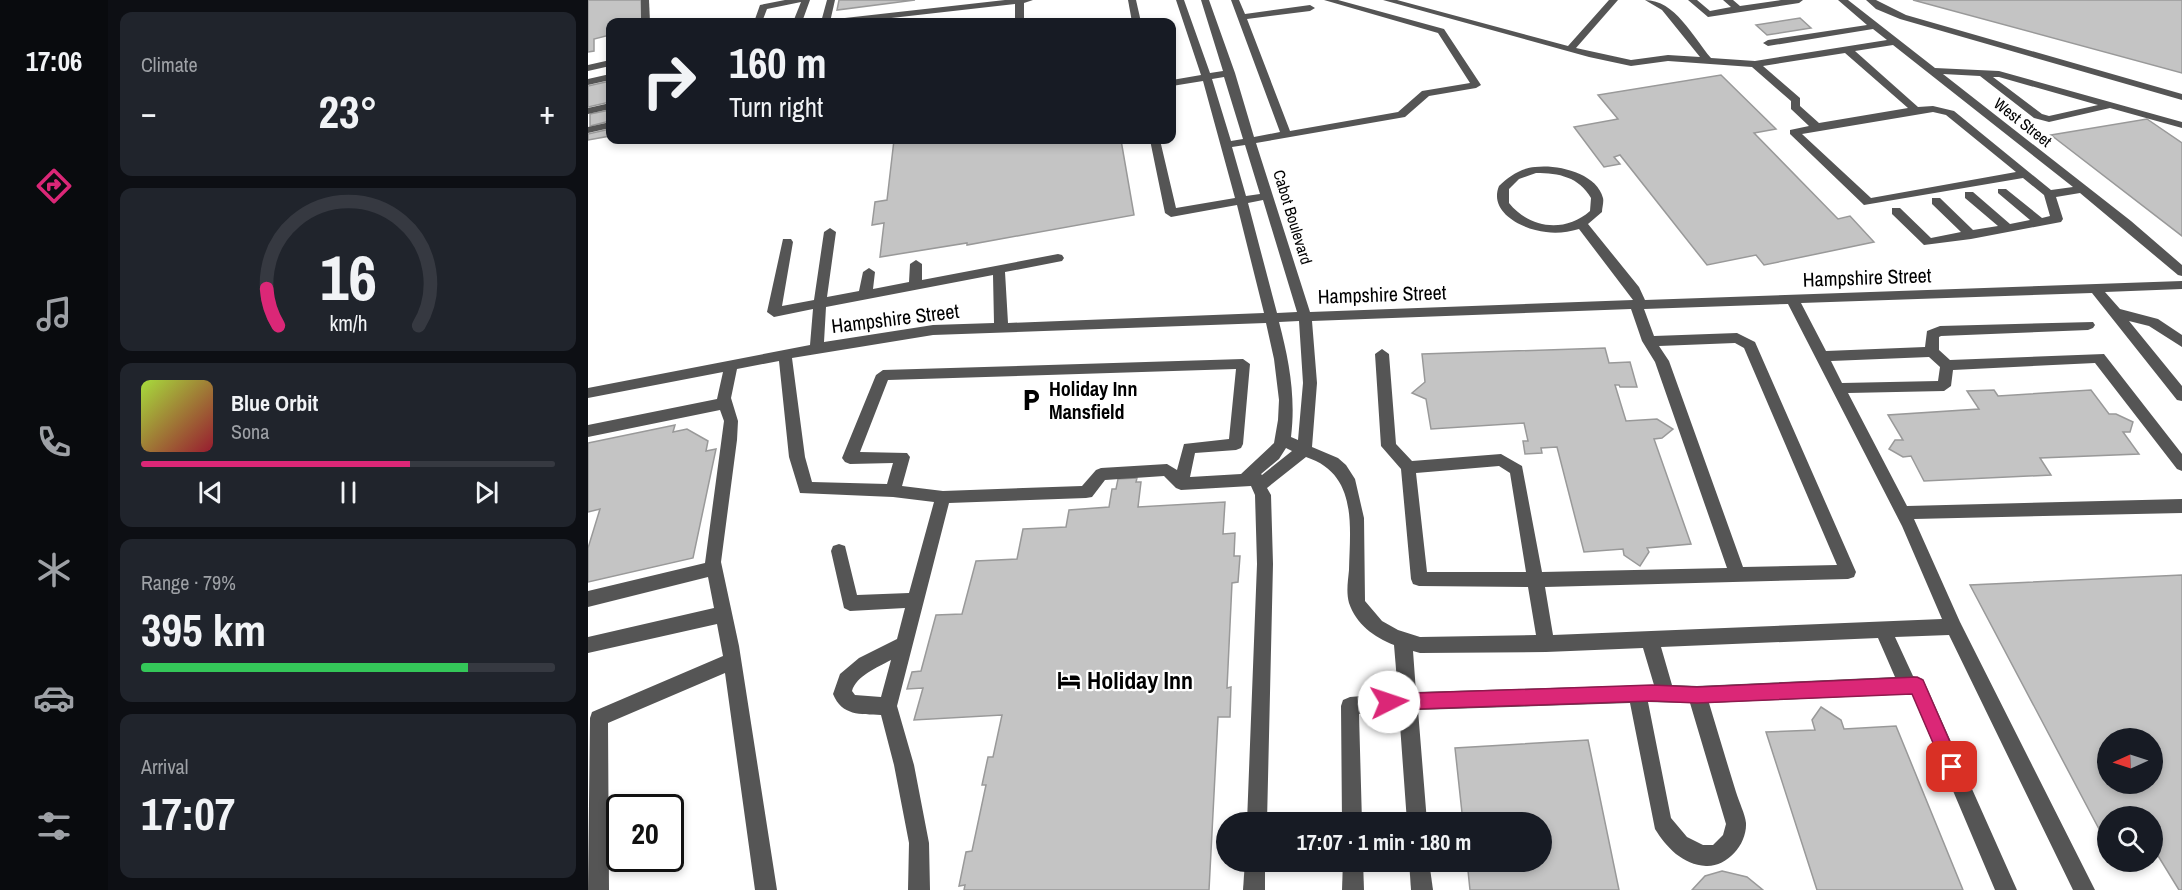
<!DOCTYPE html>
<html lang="en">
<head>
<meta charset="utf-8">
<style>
  :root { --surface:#171b24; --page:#20242c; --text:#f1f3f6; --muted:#9ea1a6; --line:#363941; --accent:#db2777 }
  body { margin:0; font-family:"Archivo Narrow",sans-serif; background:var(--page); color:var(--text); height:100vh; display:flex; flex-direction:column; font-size:22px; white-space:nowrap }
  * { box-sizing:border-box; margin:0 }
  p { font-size:20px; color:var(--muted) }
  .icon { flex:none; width:33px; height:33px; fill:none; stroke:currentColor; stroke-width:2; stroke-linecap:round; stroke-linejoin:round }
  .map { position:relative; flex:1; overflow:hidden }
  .panel { display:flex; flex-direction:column; gap:12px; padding:12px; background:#0d0f14; width:480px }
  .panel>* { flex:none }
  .hud { position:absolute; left:18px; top:18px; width:570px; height:126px; border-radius:12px; box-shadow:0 3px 9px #0003; background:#171b24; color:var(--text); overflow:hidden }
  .needle { width:39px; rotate:267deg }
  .buttons { position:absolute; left:1509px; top:728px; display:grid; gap:12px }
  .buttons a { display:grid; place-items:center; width:66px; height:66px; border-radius:50%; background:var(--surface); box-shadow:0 3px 9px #0003; font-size:30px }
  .speed { position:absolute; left:18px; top:794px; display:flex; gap:12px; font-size:30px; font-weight:700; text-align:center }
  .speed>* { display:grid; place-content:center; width:78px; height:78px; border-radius:50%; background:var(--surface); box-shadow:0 3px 9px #0003; line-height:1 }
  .speed .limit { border:3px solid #111; border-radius:9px; background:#fff; color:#111 }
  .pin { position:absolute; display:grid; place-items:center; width:51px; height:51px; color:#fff; margin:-26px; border-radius:12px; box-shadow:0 3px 9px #0006 }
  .me { position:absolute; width:66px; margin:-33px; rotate:86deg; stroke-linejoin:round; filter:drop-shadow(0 0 4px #0008) }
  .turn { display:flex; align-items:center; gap:21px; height:126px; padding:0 24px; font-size:27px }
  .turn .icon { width:78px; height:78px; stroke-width:2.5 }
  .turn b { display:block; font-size:42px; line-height:51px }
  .big { font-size:45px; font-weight:700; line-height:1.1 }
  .panel .tile { flex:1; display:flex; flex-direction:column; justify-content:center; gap:9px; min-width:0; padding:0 21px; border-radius:12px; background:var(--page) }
  .panel .dial { align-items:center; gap:0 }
  .dial svg { height:156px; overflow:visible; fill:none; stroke:var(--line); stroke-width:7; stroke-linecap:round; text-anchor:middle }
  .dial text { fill:var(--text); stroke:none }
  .song { display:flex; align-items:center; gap:18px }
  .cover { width:72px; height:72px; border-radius:9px; background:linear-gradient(135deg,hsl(80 70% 55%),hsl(350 70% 35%)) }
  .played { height:6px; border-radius:3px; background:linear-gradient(90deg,var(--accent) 65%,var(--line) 65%) }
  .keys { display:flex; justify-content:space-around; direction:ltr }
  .heat { display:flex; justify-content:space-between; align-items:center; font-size:33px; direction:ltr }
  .charge { height:9px; border-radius:4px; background:linear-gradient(90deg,#34c759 79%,var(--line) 0) }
  .trip { position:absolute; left:628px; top:812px; width:336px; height:60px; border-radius:30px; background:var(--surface); box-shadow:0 3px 9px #0003; font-weight:700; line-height:60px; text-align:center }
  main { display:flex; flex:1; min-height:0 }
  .tabs { display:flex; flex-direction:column; width:108px; justify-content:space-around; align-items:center; background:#090b0e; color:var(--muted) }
  .tabs .icon { width:42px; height:42px }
  .tabs .selected { color:var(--accent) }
  .tabs b { font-size:27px; color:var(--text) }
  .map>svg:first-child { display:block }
  .building { fill:#c4c4c4; stroke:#999; stroke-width:1.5; fill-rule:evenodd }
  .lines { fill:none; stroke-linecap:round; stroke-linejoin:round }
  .minor { fill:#555; fill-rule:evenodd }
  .route { fill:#db2777; stroke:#8e194d; stroke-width:1.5 }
  .labels { text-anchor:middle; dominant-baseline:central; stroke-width:4.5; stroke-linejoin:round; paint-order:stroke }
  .far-street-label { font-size:16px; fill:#000; stroke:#fff }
  .street-label { font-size:20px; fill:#000; stroke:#fff }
  .poi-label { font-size:20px; font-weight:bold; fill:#000; stroke:#fff; text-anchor:start }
  .near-poi-label { font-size:24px; font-weight:bold; fill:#000; stroke:#fff; text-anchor:start }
</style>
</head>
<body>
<main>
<nav class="tabs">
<b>17:06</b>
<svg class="icon selected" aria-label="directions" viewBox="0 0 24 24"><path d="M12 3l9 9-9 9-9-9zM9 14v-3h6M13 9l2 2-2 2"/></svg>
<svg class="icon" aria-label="music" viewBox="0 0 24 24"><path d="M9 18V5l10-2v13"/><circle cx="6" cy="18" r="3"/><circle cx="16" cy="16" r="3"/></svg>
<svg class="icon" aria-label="phone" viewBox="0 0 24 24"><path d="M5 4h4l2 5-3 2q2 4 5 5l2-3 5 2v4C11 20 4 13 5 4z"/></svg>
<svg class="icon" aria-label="climate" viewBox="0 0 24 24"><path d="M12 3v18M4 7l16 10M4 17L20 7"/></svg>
<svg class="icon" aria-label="car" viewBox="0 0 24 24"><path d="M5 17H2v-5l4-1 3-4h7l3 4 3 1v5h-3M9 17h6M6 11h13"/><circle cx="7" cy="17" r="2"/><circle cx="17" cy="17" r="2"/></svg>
<svg class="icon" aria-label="filters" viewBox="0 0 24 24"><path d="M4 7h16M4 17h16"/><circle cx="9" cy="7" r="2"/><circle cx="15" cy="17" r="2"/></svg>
</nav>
<section class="panel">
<div class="tile"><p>Climate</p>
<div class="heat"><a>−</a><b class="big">23°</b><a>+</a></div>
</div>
<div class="tile dial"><svg viewBox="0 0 100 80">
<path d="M14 69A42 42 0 1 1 86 69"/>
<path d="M14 69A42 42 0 0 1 8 50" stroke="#db2777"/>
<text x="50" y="56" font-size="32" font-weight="700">16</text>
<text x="50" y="72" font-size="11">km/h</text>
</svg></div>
<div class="tile">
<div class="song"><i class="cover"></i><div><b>Blue Orbit</b><p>Sona</p></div></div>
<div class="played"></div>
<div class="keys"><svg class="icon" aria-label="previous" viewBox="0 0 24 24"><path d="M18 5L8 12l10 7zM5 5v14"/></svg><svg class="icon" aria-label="pause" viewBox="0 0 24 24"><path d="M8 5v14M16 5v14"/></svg><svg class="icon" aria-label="next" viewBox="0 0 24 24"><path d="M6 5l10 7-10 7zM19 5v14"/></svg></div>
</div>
<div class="tile"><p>Range · 79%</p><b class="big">395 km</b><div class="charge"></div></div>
<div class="tile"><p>Arrival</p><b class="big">17:07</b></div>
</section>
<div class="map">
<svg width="1594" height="890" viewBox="0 0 1594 890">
  <rect width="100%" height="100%" fill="#fff"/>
  <g class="building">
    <path d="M0,0H53L54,22H22V35L6,39V51L0,52Z"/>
    <path d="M251,0H327L249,10Z"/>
    <path d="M1325,0H1594V73Z"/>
    <path d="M1212,18L1223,28L1179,35L1168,25Z"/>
    <path d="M1133,75L1188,129L1166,133L1250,219L1262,216L1286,242L1176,265L1168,255L1119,265L1032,155L1026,157L1032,164L1016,167L986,127L1030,119L1010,95Z"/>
    <path d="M22,81V102L0,107V86Z"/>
    <path d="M22,110V121L2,126V114Z"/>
    <path d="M1559,119L1594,143V236L1463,135Z"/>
    <path d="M22,129V136L0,140V134Z"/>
    <path d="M306,140H533L546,215L379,245V243L292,257L296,223L284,225L287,202L299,200Z"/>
    <path d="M1017,348L1021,363L1042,362L1049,387H1032L1031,385H1027L1038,421L1069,419L1085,429L1074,438L1066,439L1103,544L1059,548L1061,552L1052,566L1036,555L1035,549L996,552L969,447L953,448L954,453L937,454L935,441H940L936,423L843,429L838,399L824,393L837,382L834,354Z"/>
    <path d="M1406,390L1410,396L1503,390L1521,414H1528L1545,422L1542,432H1535L1551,454L1452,458L1463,475L1336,481L1323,456L1315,457L1301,449L1307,440H1315L1300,415L1391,409L1379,391Z"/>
    <path d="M87,425L85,432L99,429L120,441L118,451L128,449L105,558L0,582V548L12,509L0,512V443Z"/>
    <path d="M549,478L548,482H553L550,507L637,502L635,534L647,533L646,556H652L650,582L644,583L639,688L643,687L642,717H630L621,890H376L377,885L371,886L378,852L384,851L398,785H394L400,757H405L414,715L326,720L335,688L319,689L324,672L333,671L348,615L374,614L388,561L429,559L435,529L478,527L481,510L521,507L524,489H528L530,479Z"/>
    <path d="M1594,575V890H1591L1564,846V816H1520V846L1382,585ZM1520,738H1564V783H1520Z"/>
    <path d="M1233,707L1253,720L1256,729L1308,726L1375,890H1229L1178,732L1227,730L1224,720Z"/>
    <path d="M1000,740L1031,890H882L879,861H954V822H875L867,748Z"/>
    <path d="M1134,871L1159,877L1175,890H1104L1117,876Z"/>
  </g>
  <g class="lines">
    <g class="minor">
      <path d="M53,0H61L62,22H53Z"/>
      <path d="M197,0H222L214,22H205L213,2L179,9L174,22H166L172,5Z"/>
      <path d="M239,0H247L242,22H233Z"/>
      <path d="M417,0H445L436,3V22H427V4L268,22H243L248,19Z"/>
      <path d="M540,0H548L553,22H544Z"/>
      <path d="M588,0H596L622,73L635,71L613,0H621L647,73L666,137L692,132L643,0H651L657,14L722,5L727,8L722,11L659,19L702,131L810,112L834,91L882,83L850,33L736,0H750L856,29L893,85L888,88L841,96L817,117L668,143L722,312L1045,300L991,229C980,232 969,234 958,232C936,230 900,213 911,186C921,176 933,168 947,167C969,164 1009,173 1015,198C1016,202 1014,208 1014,212L1000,224L1051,287L1057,300L1594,281V289L1517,292L1532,309L1570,319L1594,335V347L1561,326L1541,321L1594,386V401L1589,400L1504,293L1213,303L1238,351L1337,347L1339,331L1352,326L1505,322L1507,325L1505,328L1500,330L1353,336L1351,337V350L1362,360L1516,354L1594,454V471L1589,469L1507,363L1365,370L1363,386L1356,391L1260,393L1319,506L1594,499V513L1326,519L1372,622L1507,890H1485L1361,635L1307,637L1325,676L1335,679L1429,890H1407L1324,694L1121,703C1130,733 1139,763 1148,792C1151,802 1157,814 1158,823C1159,845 1139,867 1118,866C1095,865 1078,847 1067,829L1042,703L830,710L839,822H819L811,711L771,714L774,822H754L753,706L755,700L762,697L810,693L806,645C786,637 768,624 761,603C758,592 760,581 761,570C762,526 770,474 718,457L679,488L683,495L685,564L679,822H659L669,564L667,495L663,486L593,490L588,488L576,476L517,480L504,497L498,498L361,503L309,706L326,765L341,843L342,890H320L321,843L306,765L293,715C272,714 254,716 245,694L252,674L271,658L309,639L317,608L262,611L256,608L243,551L245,546L251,544L257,546L269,595L321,593L346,502L305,497L212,493L201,457L191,361L149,369L143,398L150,421L149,440L133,562L151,646L189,890H167L137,673L20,723L21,890H0L2,718L4,712L135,656L129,624L0,653V637L126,608L120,577L0,607V591L117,563L136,421L132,410L0,437V425L129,399L135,372L0,398V388L222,345L225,309L186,317L179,312L195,239H203L205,242L194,306L226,300L236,232L242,228L248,232L239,297L271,291L275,272L281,268L287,272L285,289L321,282L322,264L328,260L334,264V280L470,254L474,255L476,258L474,261L417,272L420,323L676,313L649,205L583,217L577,213L562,140H572L588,208L647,198L615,81L584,86V80L613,75ZM636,77L655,139L643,141L624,79ZM657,145L672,194L658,196L644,147ZM948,173C971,173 991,177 1003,198L1002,211C977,233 942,229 921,203V189L931,179ZM675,200L709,312L689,313L660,203ZM405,275L406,323L345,325L236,342L238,307ZM1200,304L1314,526L1354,619L965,635L957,587L1260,579L1266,577L1268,572L1167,342L1149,333L1066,336L1056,309ZM1043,309L1054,341L1067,362L1139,568L954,572L934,466L913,454L824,461L808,444L801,354L794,349L787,354L793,446L813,469L823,579L825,584L831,586L940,587L948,635L832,637L810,630L794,621L777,601L776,518L767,479L758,465L750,458L724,447L729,383L724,321ZM711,321L715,383L710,440L703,437C708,397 701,360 691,322ZM678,323L686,359L691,400L690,420L686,443L653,474L602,477L607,453L648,450L653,448L655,444L662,364L655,359L295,370L288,375L254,458L257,462L262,464L305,463L299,484L224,482L217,457L204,358L345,335ZM1147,343L1156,348L1249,565L1155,567L1081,361L1071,346ZM1341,357L1352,367L1350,381L1254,383L1243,361ZM648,369L641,439L596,444L589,470L579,464L513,468L508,470L494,486L355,491L314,486L322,457L319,453L272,452L300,380ZM698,448L704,451L674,475L673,474L691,459ZM911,466L922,473L938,572H839L828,473ZM1290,638L1307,677L1109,686L1084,685L1073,647ZM1055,648L1066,685L828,692L825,651L832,653L958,652ZM303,660L293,697L267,695L264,691C268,676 290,667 303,660ZM1060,702L1102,703L1138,824L1135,835L1125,845H1115L1099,837L1083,818Z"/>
      <path d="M795,0H809L980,46L1021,0H1030L988,48L1043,60L1080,55L1112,57L1074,10L1057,0C1087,0 1105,37 1123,58L1167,61L1299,40L1285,29L1180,46L1175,43L1180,40L1279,25L1250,0H1260L1347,68L1411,71L1594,122V128L1522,108L1461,122L1446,118L1392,76L1355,74L1543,221L1594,265V276L1590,275L1492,193L1468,197L1475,219L1473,222L1383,239L1336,245L1304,214V208H1312L1343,238L1373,232L1344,204V198H1352L1385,230L1410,226L1377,198V192H1385L1422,224L1442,220L1410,193V189H1418L1454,218L1462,216L1456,195L1435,178L1276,205L1202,134V130L1221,126L1203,109V101L1164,67L1080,61L1043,66L1001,57ZM1305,45L1485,187L1463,190L1366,111L1345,106L1330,107L1267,51ZM1257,53L1320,108L1231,123L1212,106V98L1175,66ZM1405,77H1411L1510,105L1461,116L1454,114ZM1345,112L1358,115L1428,172L1283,198L1214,134Z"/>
      <path d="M1100,0H1109L1122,11L1143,7L1135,0H1145L1152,6L1193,0H1215L1211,3L1120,17Z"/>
      <path d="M1278,0H1288L1318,15L1594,94V100L1312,19L1288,9Z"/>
      <path d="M22,60V66L0,71V65Z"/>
      <path d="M22,74V80L0,85V79Z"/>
      <path d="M22,103V109L0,114V108Z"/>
      <path d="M22,122V128L0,133V127Z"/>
      <path d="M657,861H677V890H655Z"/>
      <path d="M755,861H775L776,890H754Z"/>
      <path d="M821,861H841L845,890H823Z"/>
    </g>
  </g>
  <path class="route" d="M1329,677L1335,680L1373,767L1371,773L1364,776L1358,773L1324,694L1109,703L1064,701L801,710L795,708L792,702L795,697L801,694L1064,685L1109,687Z"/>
  <defs>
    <g id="parking-bare" transform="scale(1.8)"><path d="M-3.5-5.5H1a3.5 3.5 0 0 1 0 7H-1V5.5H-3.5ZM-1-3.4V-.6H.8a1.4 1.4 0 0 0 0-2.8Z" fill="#000" stroke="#fff" stroke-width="2.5" paint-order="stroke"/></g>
    <g id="hotel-bare" transform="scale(1.8)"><path d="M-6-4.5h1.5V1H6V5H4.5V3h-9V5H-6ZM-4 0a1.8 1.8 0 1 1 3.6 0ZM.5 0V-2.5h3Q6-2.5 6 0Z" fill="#000" stroke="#fff" stroke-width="2.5" paint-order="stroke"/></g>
  </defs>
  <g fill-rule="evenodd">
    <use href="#parking-bare" x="443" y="400"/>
    <use href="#hotel-bare" x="481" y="680"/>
  </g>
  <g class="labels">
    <g class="far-street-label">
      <text transform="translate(1435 122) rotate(38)">West Street</text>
      <text transform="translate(705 217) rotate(73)">Cabot Boulevard</text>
    </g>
    <g class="street-label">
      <text transform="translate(1279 277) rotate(-2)">Hampshire Street</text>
      <text transform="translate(794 294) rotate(-2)">Hampshire Street</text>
      <text transform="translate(307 318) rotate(-7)">Hampshire Street</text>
    </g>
    <g class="poi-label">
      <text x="461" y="388">Holiday Inn<tspan x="461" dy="23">Mansfield</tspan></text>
    </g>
    <g class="near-poi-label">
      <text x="499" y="680">Holiday Inn</text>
    </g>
  </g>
</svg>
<div class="buttons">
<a><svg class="needle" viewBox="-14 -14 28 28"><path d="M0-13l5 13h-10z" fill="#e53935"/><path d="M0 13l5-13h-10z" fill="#9ea1a6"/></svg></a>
<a><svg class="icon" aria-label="search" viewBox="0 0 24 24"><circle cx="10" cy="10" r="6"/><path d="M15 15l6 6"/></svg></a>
</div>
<div class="speed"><div class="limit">20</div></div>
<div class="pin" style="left:1364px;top:767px;background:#d93025"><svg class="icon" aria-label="arrive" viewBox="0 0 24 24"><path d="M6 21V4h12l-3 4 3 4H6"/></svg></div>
<svg class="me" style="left:801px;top:702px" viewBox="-20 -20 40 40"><circle r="19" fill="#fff"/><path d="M0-13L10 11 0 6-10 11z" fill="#db2777"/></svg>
<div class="trip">17:07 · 1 min · 180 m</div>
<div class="hud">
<div class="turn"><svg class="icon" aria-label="right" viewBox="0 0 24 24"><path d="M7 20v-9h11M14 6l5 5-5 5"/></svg><div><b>160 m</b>Turn right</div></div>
</div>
</div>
</main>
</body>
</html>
